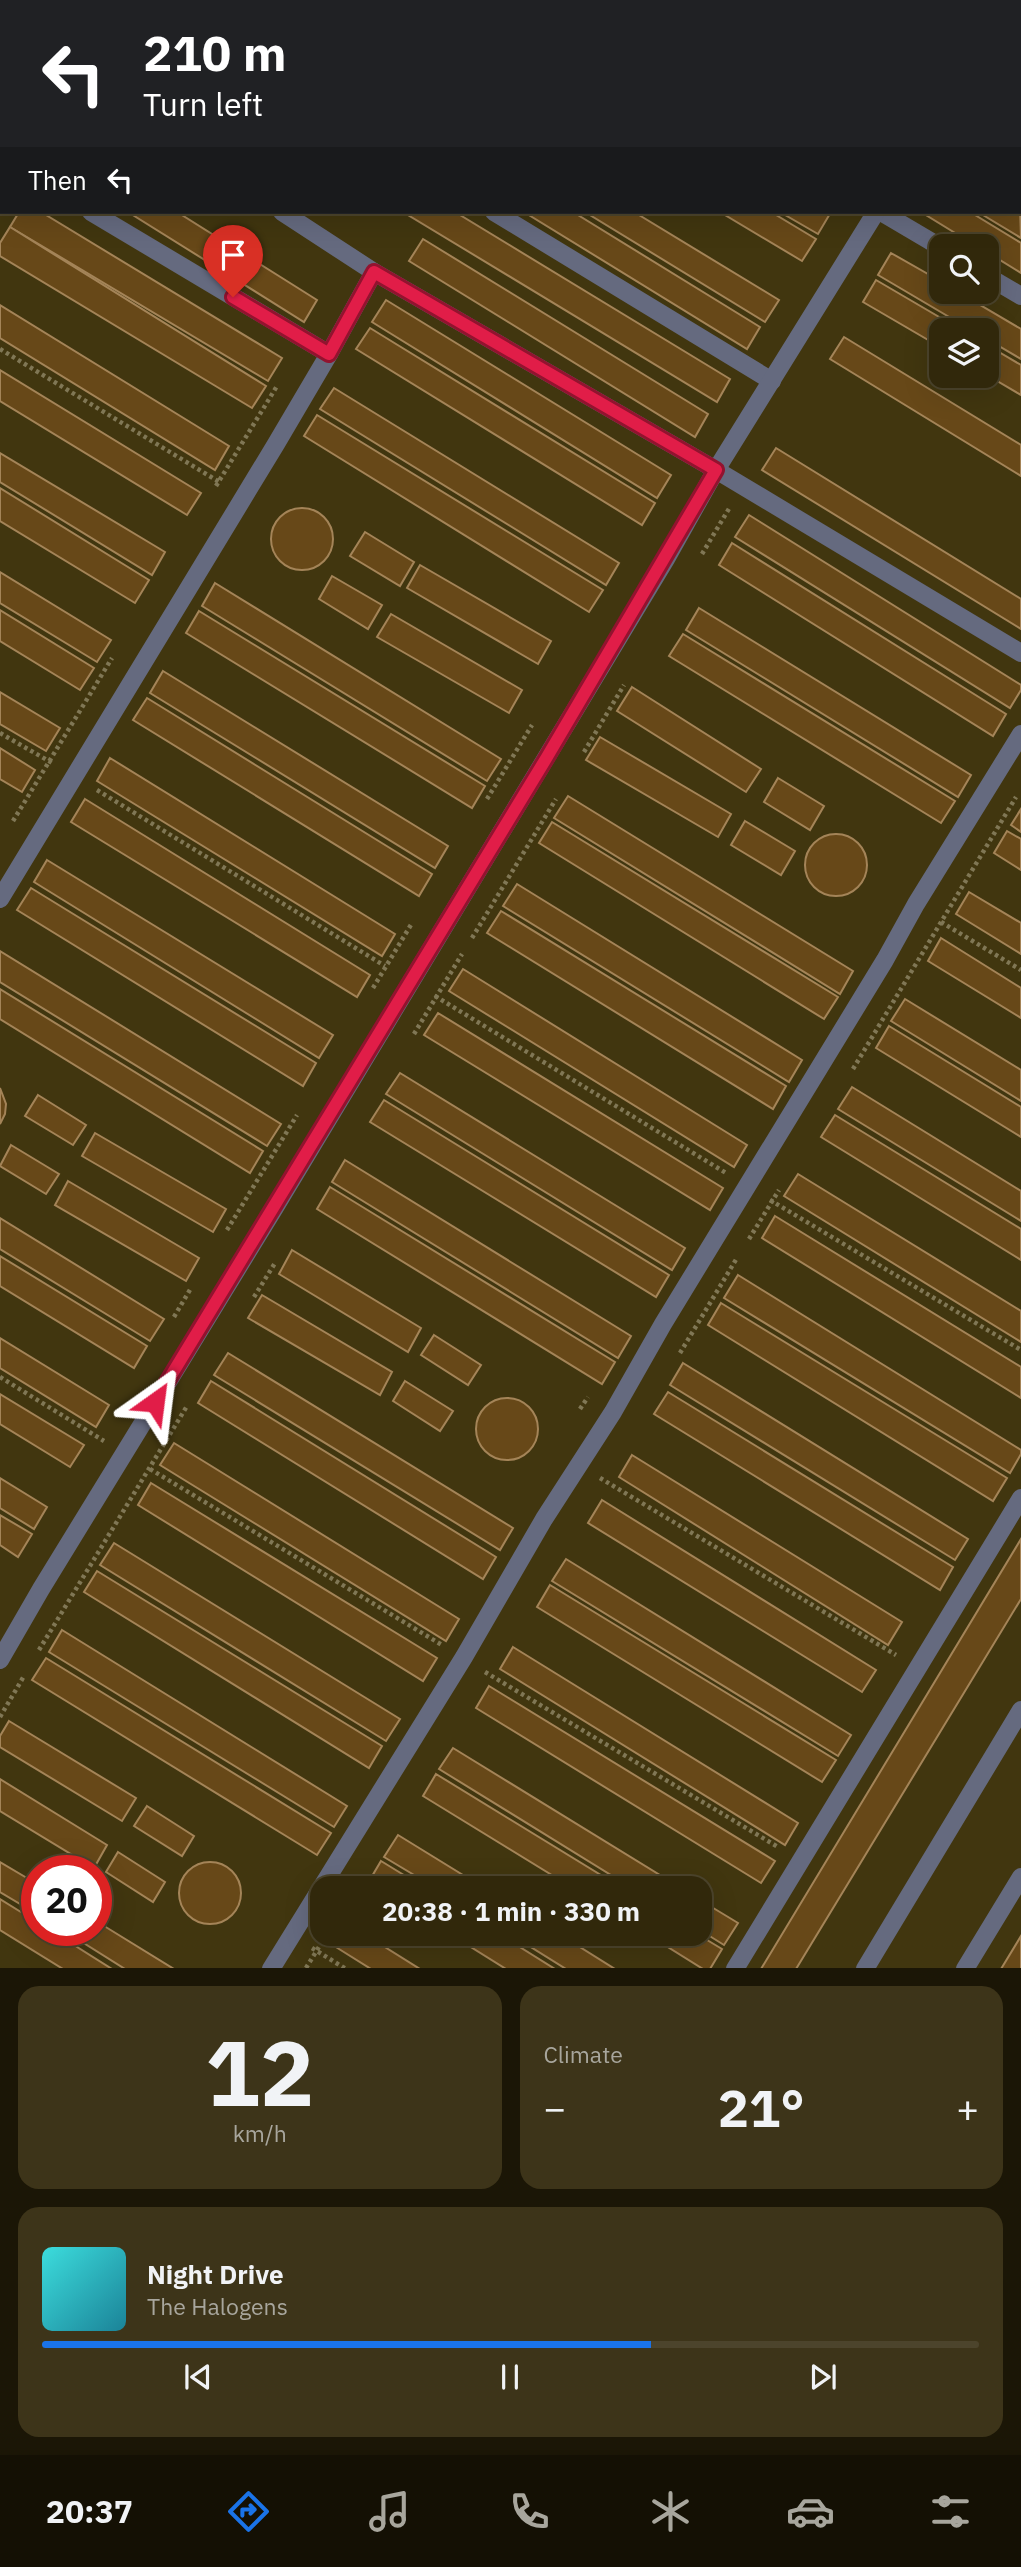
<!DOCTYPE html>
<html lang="en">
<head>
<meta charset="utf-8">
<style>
  :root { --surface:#31280b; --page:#3d3419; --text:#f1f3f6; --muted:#a8a69d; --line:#4c442c; --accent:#1a73e8 }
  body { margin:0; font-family:"IBM Plex Sans",sans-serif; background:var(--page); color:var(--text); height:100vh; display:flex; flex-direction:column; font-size:26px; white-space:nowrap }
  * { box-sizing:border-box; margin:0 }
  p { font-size:23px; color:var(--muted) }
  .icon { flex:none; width:38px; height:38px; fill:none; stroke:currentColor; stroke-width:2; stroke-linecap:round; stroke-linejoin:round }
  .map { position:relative; height:1968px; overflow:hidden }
  .side { display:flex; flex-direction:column; gap:18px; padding:18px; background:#1b1606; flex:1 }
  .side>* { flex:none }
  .guide { position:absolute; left:0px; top:0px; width:1022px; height:214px; box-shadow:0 7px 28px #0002,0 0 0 2px var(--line); background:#202124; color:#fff; overflow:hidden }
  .tools { position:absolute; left:929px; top:234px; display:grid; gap:14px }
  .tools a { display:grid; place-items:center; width:70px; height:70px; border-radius:14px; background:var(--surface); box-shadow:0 7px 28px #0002,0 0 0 2px var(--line); font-size:35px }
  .speed { position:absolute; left:21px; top:1855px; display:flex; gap:14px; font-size:35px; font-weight:700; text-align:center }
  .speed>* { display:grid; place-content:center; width:91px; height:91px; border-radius:50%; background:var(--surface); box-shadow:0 7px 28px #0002,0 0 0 2px var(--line); line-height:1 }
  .speed .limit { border:10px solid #d22; background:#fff; color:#111 }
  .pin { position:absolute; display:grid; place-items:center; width:60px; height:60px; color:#fff; margin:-72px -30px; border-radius:50% 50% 50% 0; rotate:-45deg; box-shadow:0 0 7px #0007 }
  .pin .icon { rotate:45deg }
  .me { position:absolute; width:77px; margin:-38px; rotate:31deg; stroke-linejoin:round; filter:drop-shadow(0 0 5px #0008) }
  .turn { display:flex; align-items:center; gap:24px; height:147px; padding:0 28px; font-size:32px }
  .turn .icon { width:91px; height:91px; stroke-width:2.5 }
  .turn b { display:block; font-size:49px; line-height:60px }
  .then { display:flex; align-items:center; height:66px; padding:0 28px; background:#0003; gap:14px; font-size:26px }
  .big { font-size:52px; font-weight:700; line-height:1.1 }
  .side .widget { flex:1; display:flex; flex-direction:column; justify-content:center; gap:10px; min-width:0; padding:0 24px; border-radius:21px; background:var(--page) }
  .side .dial { align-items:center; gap:0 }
  .dial b { font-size:91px; line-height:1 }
  .song { display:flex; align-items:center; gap:21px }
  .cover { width:84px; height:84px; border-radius:10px; background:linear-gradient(135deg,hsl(180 70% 55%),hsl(190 70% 35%)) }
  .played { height:7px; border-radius:4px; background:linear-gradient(90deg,var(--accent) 65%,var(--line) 65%) }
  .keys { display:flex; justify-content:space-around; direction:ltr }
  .heat { display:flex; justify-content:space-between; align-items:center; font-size:38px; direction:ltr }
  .side .tiles { flex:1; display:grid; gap:18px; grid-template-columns:1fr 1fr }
  .widget:last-child { grid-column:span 2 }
  .trip { position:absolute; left:310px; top:1876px; width:402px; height:70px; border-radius:21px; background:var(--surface); box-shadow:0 7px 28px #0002,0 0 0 2px var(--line); font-weight:700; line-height:70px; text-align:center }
  .menu { display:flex; height:112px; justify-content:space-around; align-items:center; background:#141004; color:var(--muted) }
  .menu .icon { width:49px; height:49px }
  .menu .on { color:var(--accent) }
  .menu b { font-size:32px; color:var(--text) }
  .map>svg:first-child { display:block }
  .building { fill:#674818; stroke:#a48458; stroke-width:2 }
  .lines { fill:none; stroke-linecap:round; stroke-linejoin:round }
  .path { stroke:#807755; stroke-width:4.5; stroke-dasharray:3.5 3.5; stroke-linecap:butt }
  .minor { stroke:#656a7f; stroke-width:18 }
  .route-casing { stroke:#92132f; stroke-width:18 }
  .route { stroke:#e11d48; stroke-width:12 }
</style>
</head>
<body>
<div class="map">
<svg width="1021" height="1969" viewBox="0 0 1021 1969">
  <rect width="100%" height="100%" fill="#41360f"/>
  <g class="building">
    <path d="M180,0H228L231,2H179Z"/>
    <path d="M229,0H283L286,2H232Z"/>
    <path d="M369,0H420L423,2H372Z"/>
    <path d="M429,0H480L483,2H432Z"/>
    <path d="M625,0H675L678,2H628Z"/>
    <path d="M764,0H815L818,2H767Z"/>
    <path d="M824,0H875L878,2H827Z"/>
    <path d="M1020,207L1021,238L978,212H1020Z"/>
    <path d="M19,212H41L282,358L268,381L10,227Z"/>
    <path d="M128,212H177L317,300L304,322Z"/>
    <path d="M403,212H455L730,379L717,402Z"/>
    <path d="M524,212H573L760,327L747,349Z"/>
    <path d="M585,212H634L779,300L765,322Z"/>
    <path d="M720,212H771L816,239L802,261Z"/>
    <path d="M780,212H831L818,234Z"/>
    <path d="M921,212H970L1021,243V273L987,252V247H978Z"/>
    <path d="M10,227L266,386L252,408L0,256V243Z"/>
    <path d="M423,239L708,414L695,437L409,261Z"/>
    <path d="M891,253L942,282V292H958L1021,329V359L987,339V331H973L878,275Z"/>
    <path d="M876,280L963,331H942V348L863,302Z"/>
    <path d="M386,300L671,475L657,498L372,322Z"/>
    <path d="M0,305L229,446L215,470L0,338Z"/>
    <path d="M370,328L655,503L642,525L356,349Z"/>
    <path d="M844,337L1021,445V476L830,359Z"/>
    <path d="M987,345L1021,365V395L987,375Z"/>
    <path d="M0,370L201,493L187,515L0,401Z"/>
    <path d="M334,388L619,563L606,585L320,409Z"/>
    <path d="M317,415L603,590L589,612L304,436Z"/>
    <path d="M776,448L1021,599V629L762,470Z"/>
    <path d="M0,453L165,552L152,575L0,482Z"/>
    <path d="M0,488L149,580L135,603L0,521Z"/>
    <circle cx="302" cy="539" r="31"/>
    <path d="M749,515L1021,685V690L1010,708L735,537Z"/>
    <path d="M365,532L414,562L400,586L350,556Z"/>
    <path d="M732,543L1006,714L993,736L719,565Z"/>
    <path d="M420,565L551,641L538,664L407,588Z"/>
    <path d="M0,572L111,640L97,662L0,603Z"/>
    <path d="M332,576L382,605L368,629L319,599Z"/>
    <path d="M215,583L501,759L487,781L202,606Z"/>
    <path d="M699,608L971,775L958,797L686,630Z"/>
    <path d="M0,610L94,668L80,690L0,641Z"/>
    <path d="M199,611L485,786L472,808L186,633Z"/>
    <path d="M391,614L522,690L509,713L377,637Z"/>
    <path d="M683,634L955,801L941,823L669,656Z"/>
    <path d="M163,671L448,846L435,868L150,693Z"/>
    <path d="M632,687L761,769L746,792L617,711Z"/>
    <path d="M0,692L60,728L46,751L0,724Z"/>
    <path d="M147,698L432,874L419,896L133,720Z"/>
    <path d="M600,737L731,814L718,837L586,760Z"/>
    <path d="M0,748L35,770L22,792L0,779Z"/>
    <path d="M110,758L395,934L382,956L97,781Z"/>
    <path d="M778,778L824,806L810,830L764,802Z"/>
    <path d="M568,796L853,971L840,994L554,818Z"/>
    <path d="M85,799L370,975L357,997L71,822Z"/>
    <path d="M1021,809V832L1011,825Z"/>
    <path d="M745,821L795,851L781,875L731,845Z"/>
    <path d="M552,822L838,997L824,1019L539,843Z"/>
    <path d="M1007,831L1021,839V870L994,853Z"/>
    <circle cx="836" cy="865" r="31"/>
    <path d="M47,860L333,1035L319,1058L34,882Z"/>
    <path d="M517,884L802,1060L789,1082L503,906Z"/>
    <path d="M31,888L316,1063L303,1086L17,910Z"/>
    <path d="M969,892L1021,923V954L956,914Z"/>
    <path d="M501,911L786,1086L773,1109L487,933Z"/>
    <path d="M941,938L1021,988V1018L928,961Z"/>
    <path d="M0,951L281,1124L267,1146L0,982Z"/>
    <path d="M463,969L747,1145L734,1167L449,991Z"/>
    <path d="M0,989L263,1151L250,1173L0,1019Z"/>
    <path d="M905,999L1021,1070V1101L891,1021Z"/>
    <path d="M438,1013L723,1188L710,1210L424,1035Z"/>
    <path d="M889,1026L1021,1107V1137L876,1048Z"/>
    <path d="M400,1073L685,1248L672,1270L386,1094Z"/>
    <path d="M852,1087L1021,1191V1221L838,1109Z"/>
    <path d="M0,1088L6,1104L5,1114L0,1124Z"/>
    <path d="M38,1095L86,1125L73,1145L25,1116Z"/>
    <path d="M384,1100L669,1275L656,1297L370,1122Z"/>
    <path d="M835,1115L1021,1229V1260L821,1137Z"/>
    <path d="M95,1133L226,1209L213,1232L82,1156Z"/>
    <path d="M11,1145L59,1174L46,1194L0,1166Z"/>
    <path d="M345,1160L631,1336L618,1358L332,1182Z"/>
    <path d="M798,1174L1021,1311V1342L784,1196Z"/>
    <path d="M68,1181L199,1258L186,1281L55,1205Z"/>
    <path d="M330,1187L615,1362L602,1384L317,1209Z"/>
    <path d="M775,1216L1021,1367V1398L762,1238Z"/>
    <path d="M0,1218L164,1319L150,1341L0,1249Z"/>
    <path d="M292,1250L421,1328L408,1352L279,1274Z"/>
    <path d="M0,1256L147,1346L134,1368L0,1286Z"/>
    <path d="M738,1275L1021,1450V1454L1010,1473L724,1298Z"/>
    <path d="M262,1295L392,1372L380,1395L248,1318Z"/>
    <path d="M721,1303L1007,1478L993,1501L708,1325Z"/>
    <path d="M434,1335L481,1365L468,1385L421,1355Z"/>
    <path d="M0,1338L109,1405L96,1427L0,1368Z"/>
    <path d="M228,1353L513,1528L500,1550L214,1375Z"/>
    <path d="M683,1363L968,1539L955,1560L670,1385Z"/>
    <path d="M211,1381L496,1557L483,1579L198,1403Z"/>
    <path d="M405,1381L453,1411L440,1431L393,1401Z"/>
    <path d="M668,1392L953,1567L940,1590L654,1414Z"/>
    <path d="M0,1394L84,1445L70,1467L0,1424Z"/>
    <circle cx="507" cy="1429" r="31"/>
    <path d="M174,1443L459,1619L446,1641L160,1465Z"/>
    <path d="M632,1455L902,1622L888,1645L619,1477Z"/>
    <path d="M0,1478L47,1507L34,1529L0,1508Z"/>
    <path d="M151,1483L437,1658L423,1681L138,1505Z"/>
    <path d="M602,1500L876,1670L862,1692L588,1523Z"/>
    <path d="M0,1515L32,1534L18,1557L0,1545Z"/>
    <path d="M1021,1539V1599L796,1969H761Z"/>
    <path d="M114,1543L400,1719L386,1741L100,1565Z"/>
    <path d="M566,1559L851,1735L838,1756L552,1581Z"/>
    <path d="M97,1571L382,1746L369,1768L84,1592Z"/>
    <path d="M550,1585L836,1760L822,1782L537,1607Z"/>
    <path d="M62,1630L347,1806L334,1827L49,1652Z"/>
    <path d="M513,1647L798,1823L785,1845L500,1669Z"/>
    <path d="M46,1658L331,1833L317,1855L32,1680Z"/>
    <path d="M489,1686L775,1861L761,1883L476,1708Z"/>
    <path d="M9,1721L136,1798L122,1821L0,1747V1736Z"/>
    <path d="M453,1748L681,1888H632L439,1769Z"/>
    <path d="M436,1774L622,1888H573L423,1796Z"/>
    <path d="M0,1779L107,1845L94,1868L0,1811Z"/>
    <path d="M147,1806L194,1836L182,1856L134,1826Z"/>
    <path d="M398,1835L484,1888H436L384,1857Z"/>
    <path d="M118,1852L165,1882L153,1902L106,1872Z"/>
    <path d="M381,1861L425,1888H376L368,1883Z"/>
    <circle cx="210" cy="1893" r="31"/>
    <path d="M0,1862L37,1884V1914L0,1892Z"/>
    <path d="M0,1899L37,1922V1930H50L112,1969H63L0,1930Z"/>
    <path d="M700,1900L738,1923L724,1945L700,1930Z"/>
    <path d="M96,1921L174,1969H125L63,1930H96Z"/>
    <path d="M336,1934H364L420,1969H371L331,1944Z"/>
    <path d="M450,1934H499L555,1969H506Z"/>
    <path d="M510,1934H559L615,1969H566Z"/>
    <path d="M647,1934H697L722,1949L710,1969H703Z"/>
    <path d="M1021,1936V1969H1001Z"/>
  </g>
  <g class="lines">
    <g class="path">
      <path d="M969,2L970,0"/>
      <path d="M1020,28L1021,27"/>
      <path d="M0,349L221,483"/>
      <path d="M216,486L277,386"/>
      <path d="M702,554L730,507"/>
      <path d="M0,733L54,764"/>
      <path d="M584,752L624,685"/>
      <path d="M97,790L385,966"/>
      <path d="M487,799L532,725"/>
      <path d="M13,821L112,658"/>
      <path d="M941,922L1021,970"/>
      <path d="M472,938L556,799"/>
      <path d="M373,988L412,923"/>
      <path d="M435,996L726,1173"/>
      <path d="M414,1034L462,954"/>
      <path d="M853,1069L1016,797"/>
      <path d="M770,1200L1021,1350"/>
      <path d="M227,1230L297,1115"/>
      <path d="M749,1239L779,1190"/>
      <path d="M254,1297L275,1263"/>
      <path d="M174,1317L191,1288"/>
      <path d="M680,1353L737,1258"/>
      <path d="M0,1377L104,1441"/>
      <path d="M580,1409L588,1397"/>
      <path d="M150,1469L442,1645"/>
      <path d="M600,1478L896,1655"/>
      <path d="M39,1650L187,1406"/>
      <path d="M485,1672L778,1847"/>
      <path d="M0,1717L24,1676"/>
      <path d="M312,1948L346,1969"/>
      <path d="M306,1968L322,1942"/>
    </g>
    <g class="minor">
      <path d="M81,0V2"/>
      <path d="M160,0L161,2"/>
      <path d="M534,0L536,2"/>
      <path d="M1000,2L1001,0"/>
      <path d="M0,170H2"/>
      <path d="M91,212L329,354"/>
      <path d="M282,212L374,272L716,470L1021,653"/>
      <path d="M494,212L772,381"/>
      <path d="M881,212L942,248"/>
      <path d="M987,276L1021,296"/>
      <path d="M0,899L276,444L329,354L374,272"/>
      <path d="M0,1660L41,1589L274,1209L666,559L716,470L876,212"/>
      <path d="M271,1969L464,1657L544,1519L613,1412L663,1324L885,960L916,904L1021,734"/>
      <path d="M735,1969L1021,1498"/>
      <path d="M865,1969L1021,1710"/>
      <path d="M965,1969L1021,1877"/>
    </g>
  </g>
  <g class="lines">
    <g class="route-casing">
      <path id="route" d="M155,1402L547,757L716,470L374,272L329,354L233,297"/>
    </g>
    <use href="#route" class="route"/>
  </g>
</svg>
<div class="tools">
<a><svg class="icon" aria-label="search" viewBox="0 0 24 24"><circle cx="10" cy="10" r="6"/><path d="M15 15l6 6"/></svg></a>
<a><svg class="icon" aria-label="layers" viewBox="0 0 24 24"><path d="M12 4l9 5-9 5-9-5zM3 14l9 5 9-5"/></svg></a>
</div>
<div class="speed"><div class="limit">20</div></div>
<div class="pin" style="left:233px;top:297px;background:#d93025"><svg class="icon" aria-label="arrive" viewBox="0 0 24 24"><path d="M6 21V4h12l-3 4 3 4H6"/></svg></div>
<svg class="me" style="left:155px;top:1402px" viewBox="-20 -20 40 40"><path d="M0-17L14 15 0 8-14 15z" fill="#e11d48" stroke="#fff" stroke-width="4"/></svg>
<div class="trip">20:38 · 1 min · 330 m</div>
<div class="guide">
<div class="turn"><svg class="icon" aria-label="left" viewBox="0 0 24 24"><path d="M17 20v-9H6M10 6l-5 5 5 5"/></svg><div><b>210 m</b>Turn left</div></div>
<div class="then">Then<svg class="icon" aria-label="left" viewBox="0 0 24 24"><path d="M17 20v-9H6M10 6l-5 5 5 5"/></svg></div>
</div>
</div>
<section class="side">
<div class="tiles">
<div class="widget dial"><b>12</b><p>km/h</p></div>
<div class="widget"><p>Climate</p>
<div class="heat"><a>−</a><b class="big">21°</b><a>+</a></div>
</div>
<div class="widget">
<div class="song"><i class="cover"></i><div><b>Night Drive</b><p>The Halogens</p></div></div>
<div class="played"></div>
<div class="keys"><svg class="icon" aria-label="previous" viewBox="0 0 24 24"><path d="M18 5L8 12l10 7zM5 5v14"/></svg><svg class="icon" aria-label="pause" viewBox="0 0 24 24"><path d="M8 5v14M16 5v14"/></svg><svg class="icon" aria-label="next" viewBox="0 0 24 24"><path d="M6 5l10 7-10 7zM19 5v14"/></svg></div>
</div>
</div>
</section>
<nav class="menu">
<b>20:37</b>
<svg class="icon on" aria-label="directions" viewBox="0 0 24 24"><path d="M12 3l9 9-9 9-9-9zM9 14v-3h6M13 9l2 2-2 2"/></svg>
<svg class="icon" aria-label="music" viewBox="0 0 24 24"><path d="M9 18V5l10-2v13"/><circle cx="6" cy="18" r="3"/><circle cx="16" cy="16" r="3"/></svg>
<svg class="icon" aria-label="phone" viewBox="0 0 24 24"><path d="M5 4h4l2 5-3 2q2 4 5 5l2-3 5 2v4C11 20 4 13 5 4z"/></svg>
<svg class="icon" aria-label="climate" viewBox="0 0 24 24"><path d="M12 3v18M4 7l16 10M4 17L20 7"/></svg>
<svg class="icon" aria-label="car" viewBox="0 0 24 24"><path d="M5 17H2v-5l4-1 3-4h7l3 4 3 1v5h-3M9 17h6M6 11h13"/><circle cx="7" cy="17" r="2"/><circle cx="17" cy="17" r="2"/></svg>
<svg class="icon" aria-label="filters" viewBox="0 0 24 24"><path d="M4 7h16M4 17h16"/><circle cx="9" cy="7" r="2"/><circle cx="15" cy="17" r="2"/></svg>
</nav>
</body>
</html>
